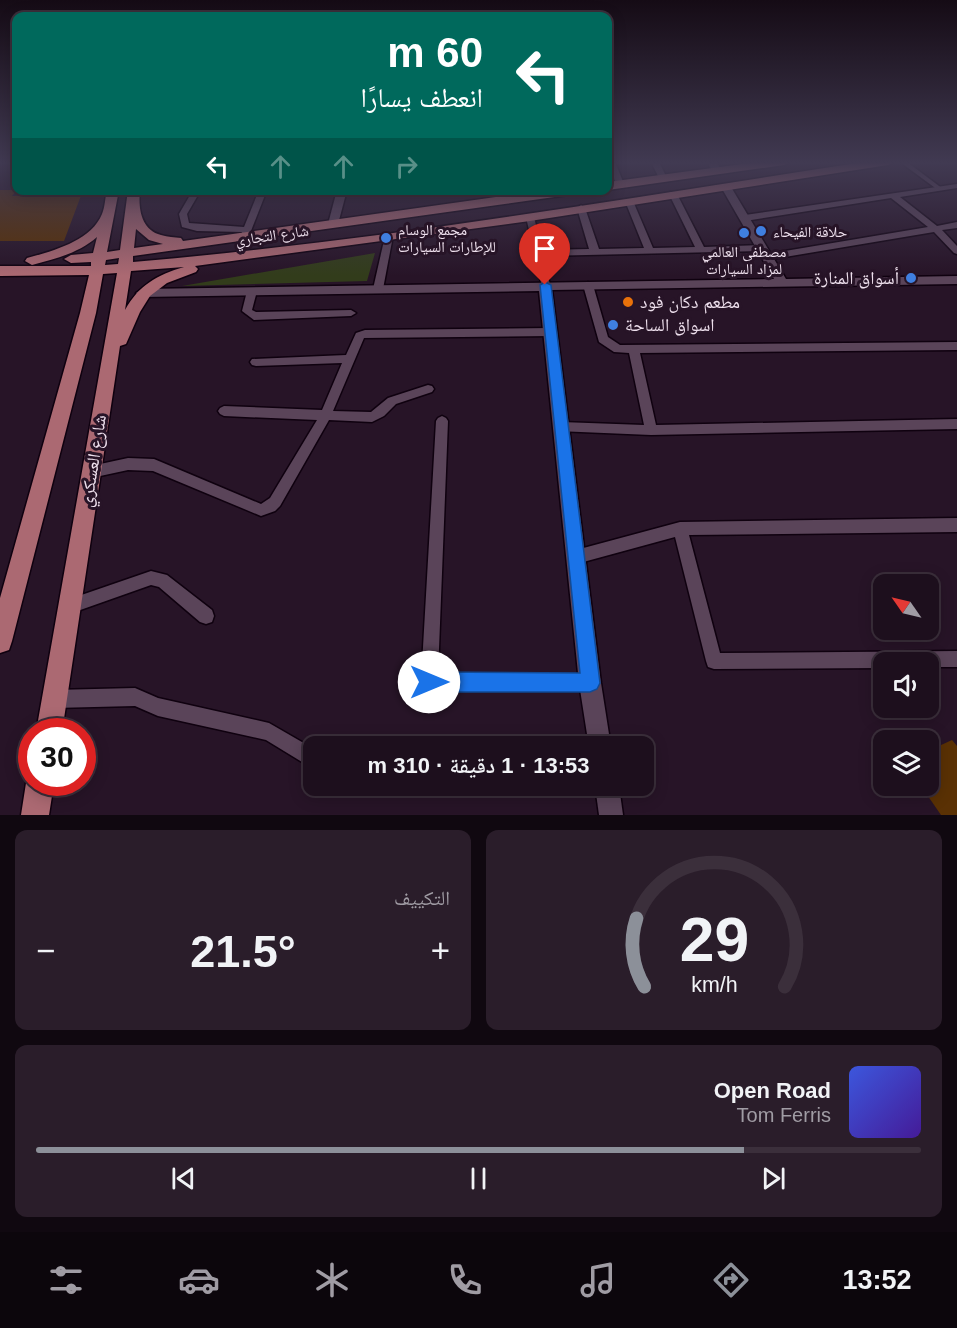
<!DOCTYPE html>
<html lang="ar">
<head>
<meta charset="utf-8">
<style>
  :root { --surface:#1d0f1d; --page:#2a1d2a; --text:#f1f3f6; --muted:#a09ca4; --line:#3b2f3b; --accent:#8c9099 }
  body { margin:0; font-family:Arial,"Noto Naskh Arabic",sans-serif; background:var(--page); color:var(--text); direction:rtl; height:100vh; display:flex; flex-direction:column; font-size:22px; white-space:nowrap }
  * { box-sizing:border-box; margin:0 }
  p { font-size:20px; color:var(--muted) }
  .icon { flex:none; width:33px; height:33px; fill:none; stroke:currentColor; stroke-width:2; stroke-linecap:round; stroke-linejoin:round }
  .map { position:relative; height:815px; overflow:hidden; direction:ltr }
  .details { display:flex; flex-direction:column; gap:15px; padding:15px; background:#100810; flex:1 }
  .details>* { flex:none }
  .hud { position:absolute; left:12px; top:12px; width:600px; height:183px; border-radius:12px; box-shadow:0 3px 15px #0003,0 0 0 2px var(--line); direction:rtl; background:#00695c; color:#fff; overflow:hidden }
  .needle { width:39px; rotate:304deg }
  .tools { position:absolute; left:873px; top:574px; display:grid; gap:12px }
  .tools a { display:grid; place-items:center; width:66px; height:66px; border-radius:12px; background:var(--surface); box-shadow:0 3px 15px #0003,0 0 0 2px var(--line); font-size:30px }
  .speed { position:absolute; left:18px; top:718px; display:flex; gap:12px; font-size:30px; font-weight:700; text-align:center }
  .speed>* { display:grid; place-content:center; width:78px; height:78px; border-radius:50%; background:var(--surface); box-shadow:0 3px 15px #0003,0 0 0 2px var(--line); line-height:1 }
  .speed .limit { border:9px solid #d22; background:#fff; color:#111 }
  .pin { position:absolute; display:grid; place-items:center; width:51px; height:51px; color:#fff; margin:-62px -26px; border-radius:50% 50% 50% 0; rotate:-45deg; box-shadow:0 0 6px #0007 }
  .pin .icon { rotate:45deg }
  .me { position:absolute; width:66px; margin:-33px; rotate:90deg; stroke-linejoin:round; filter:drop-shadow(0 0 4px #0008) }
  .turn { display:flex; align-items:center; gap:21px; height:126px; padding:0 30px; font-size:27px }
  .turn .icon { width:78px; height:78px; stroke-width:2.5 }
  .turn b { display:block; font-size:42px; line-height:51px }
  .lanes { display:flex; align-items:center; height:57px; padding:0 30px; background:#0003; justify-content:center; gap:30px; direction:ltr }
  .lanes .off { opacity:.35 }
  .big { font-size:45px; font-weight:600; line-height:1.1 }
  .details .card { flex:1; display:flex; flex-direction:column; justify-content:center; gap:9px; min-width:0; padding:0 21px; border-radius:12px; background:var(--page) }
  .details .dial { align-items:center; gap:0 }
  .dial svg { height:156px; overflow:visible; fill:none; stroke:var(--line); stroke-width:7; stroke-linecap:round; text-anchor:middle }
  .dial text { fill:var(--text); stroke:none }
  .song { display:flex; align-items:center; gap:18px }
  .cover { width:72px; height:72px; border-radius:9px; background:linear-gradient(135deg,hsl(230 70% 55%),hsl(260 70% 35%)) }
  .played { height:6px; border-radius:3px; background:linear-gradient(90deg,var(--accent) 80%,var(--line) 80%) }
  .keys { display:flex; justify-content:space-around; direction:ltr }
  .heat { display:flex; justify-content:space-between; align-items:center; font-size:33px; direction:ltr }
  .details .tiles { flex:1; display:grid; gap:15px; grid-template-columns:1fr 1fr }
  .card:last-child { grid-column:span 2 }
  .trip { position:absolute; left:303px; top:736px; width:351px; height:60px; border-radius:12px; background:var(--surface); box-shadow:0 3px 15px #0003,0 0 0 2px var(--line); font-weight:600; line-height:60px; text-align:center; direction:rtl }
  .tabs { display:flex; height:96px; justify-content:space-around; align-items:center; background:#0c060c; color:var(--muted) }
  .tabs .icon { width:42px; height:42px }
  .tabs .selected { color:var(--accent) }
  .tabs b { font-size:27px; color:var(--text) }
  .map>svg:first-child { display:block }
  .green { fill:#323c1b }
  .building { fill:#5a3104 }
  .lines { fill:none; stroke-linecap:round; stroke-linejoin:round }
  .pedestrian-casing { stroke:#0f010f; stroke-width:3 }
  .minor-casing { stroke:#0f010f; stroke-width:3 }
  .tertiary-casing { stroke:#0f010f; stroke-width:3 }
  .primary-casing { stroke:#0f010f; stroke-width:3 }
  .pedestrian { fill:#5a4459; fill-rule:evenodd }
  .minor { fill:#5a4459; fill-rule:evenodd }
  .tertiary { fill:#5a4459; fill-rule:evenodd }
  .primary { fill:#ab6972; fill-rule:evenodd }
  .route { fill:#1a73e8; stroke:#114b97; stroke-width:1.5 }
  .shop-dot { fill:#3f7fe0; stroke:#271427; stroke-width:2 }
  .food-dot { fill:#e8710a; stroke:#271427; stroke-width:2 }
  .labels { text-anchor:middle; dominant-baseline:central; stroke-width:6; stroke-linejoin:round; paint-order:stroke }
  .far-poi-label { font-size:15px; fill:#eee0ed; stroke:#271427; text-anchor:start }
  .far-street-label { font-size:15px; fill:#eee0ed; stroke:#271427 }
  .poi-label { font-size:18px; fill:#eee0ed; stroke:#271427; text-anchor:start }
  .street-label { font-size:18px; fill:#eee0ed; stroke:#271427 }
</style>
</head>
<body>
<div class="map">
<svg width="957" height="815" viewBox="0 0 957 815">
  <rect width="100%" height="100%" fill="#271427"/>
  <path class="green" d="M375,253L367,281L182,286Z"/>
  <g class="building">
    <path d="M0,190H17L12,196L82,193L64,241H0Z"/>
    <path d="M952,740L957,746V815H941L921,786H928V751Z"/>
  </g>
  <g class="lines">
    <g class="pedestrian-casing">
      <path id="pedestrian" d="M900,162H907L943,189L938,190Z"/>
    </g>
    <g class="minor-casing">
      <g id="minor">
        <path d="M608,162H615L624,184L623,186L616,184Z"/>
        <path d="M651,162H659L667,178L666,180H660Z"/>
        <path d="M957,184V188L900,197L937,226L957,222V228L942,230L957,246V254L954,253L934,232L767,260L762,257L767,254L928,227L891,198L745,221L741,218L745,215Z"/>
        <path d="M193,190H201L187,214L189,223L244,227L259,190H267L249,236L245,239L241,236L242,232L197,231L182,227L179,214Z"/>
        <path d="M670,192L677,194L704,247L762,245L767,248L762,251L543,256L550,285L548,287H542L526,217L527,215L534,217L542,250L589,249L577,208L581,205L585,208L599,249L644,248L625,201L629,199L633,201L653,248L695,247L669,194Z"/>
        <path d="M389,233L393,236L383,289L378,292L373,289L385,236Z"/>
        <path d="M588,282L593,285L608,337L620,345L957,342V350L640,353L656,425L957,419V429L651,435L557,431L555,427L557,423L561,422L644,425L629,353L614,352L599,342L583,285Z"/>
        <path d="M252,288L257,291L252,310L256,312L351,310L356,313L351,316L254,320L242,311L247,291Z"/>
        <path d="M551,328L556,332L551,336L364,338L333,411L371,412L388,398L428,385L432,386L434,389L432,392L396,404L384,416L372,422L329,420L280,506L275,511L261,516L153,471L128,470L91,478L86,476L84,472L86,468L91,466L128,458L154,459L261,504L270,498L317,420L224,416L220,414L218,411L220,408L224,406L322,410L342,363L256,366L252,365L250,362L252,359L346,355L356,333L365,330Z"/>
        <path d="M442,416L446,418L448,421L438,674L590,675L596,677L598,683L596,689L590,691L429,690L423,688L421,682L436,421L438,418Z"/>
        <path d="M957,518V532L689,535L720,653L957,651V667H928V663H884V668L714,669L708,667L706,661L675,537L576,564L571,562L569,557L571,552L576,550L680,522Z"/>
        <path d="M151,571L167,575L212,610L214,616L212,622L206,624L200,622L159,587L151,585L69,614L64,611L61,606L64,601Z"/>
        <path d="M135,688L158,698L269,723L314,749V763L308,765L302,762L266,740L158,716L135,706L54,708L48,705L45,699L48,693L54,690Z"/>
      </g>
    </g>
    <g class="tertiary-casing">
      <g id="tertiary">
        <path d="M707,162H717L722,172L720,174H714Z"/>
        <path d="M726,184L731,187L786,279L957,276V284L552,290L601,683L611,747H589L579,683L539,291L142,297L136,293L142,289L774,279L721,187Z"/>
        <path d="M337,190H347L338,224L333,227L328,224Z"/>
        <path d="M595,786H619L623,815H599Z"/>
      </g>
    </g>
    <g class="primary-casing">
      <g id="primary">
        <path d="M757,162H790L784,165L608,190V182Z"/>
        <path d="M864,162H894L888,165L530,221L195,266L198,269L196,272L167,283L150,296L140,312L126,344L120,346L62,732H36L117,273L103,274L96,313L12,641L9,650L0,653V598L80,313L89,275L0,276V266H91V262L71,263L64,259L71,255L93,253L97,237C79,253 55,259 32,265L25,261L27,258C53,251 91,241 102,214C105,207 105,198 107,190H119L107,252L120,250L128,190H140C138,208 141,230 161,235C168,237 174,237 181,238L183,241L546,190H582L576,194L133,256V262C378,241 621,199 864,162ZM136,229L149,240L163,244L134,248ZM119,258L118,264L105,265L106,260ZM184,267C157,275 139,285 125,310L131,271Z"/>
        <path d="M30,773L32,783H54L49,815H21L26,783Z"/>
      </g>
    </g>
    <use href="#pedestrian" class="pedestrian"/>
    <use href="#minor" class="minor"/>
    <use href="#tertiary" class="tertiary"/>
    <use href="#primary" class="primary"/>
  </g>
  <linearGradient id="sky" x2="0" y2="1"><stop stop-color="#150b15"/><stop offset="0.59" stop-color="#413a52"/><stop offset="1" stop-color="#413a52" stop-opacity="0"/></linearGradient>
  <rect width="957" height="276" fill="url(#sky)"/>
  <path class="route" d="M545,282L551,285L600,683L597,689L590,692H429L422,689L420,682L422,675L429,672L580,673L540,285Z"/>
  <g class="shop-dot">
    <circle cx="761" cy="231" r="6"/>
    <circle cx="744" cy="233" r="6"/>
    <circle cx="386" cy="238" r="6"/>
    <circle cx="911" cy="278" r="6"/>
    <circle cx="613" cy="325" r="6"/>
  </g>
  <circle class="food-dot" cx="628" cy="302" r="6"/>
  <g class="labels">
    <g class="far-poi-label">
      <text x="398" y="229">مجمع الوسام<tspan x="398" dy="17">للإطارات السيارات</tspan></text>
      <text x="773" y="231">حلاقة الفيحاء</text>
      <text x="744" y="251" text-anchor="middle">مصطفى العالمي<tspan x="744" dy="17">لمزاد السيارات</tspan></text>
    </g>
    <g class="far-street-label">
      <text transform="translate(272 235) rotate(-8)">شارع التجاري</text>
    </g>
    <g class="poi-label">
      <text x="899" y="278" text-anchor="end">أسواق المنارة</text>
      <text x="640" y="302">مطعم دكان فود</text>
      <text x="625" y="325">اسواق الساحة</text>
    </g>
    <g class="street-label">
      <text transform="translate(93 461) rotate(-81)">شارع العسكري</text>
    </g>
  </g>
</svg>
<div class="tools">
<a><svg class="needle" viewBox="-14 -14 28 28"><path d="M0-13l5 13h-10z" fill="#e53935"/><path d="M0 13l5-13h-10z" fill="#a09ca4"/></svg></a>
<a><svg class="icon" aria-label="sound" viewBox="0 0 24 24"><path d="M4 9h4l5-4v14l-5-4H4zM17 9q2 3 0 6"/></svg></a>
<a><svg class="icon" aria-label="layers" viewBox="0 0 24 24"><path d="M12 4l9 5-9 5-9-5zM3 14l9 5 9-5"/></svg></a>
</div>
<div class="speed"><div class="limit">30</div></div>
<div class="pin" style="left:545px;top:285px;background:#d93025"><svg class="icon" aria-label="arrive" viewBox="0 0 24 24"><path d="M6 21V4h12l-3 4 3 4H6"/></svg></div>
<svg class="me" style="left:429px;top:682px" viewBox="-20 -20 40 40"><circle r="19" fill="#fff"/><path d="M0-13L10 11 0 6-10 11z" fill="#1a73e8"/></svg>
<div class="trip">13:53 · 1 دقيقة · 310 m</div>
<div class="hud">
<div class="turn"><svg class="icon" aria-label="left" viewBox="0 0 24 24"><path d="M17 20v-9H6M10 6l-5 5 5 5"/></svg><div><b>60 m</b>انعطف يسارًا</div></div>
<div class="lanes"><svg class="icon" aria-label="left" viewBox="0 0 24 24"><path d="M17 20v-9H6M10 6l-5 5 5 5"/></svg><svg class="icon off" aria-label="ahead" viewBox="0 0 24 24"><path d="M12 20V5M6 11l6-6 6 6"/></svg><svg class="icon off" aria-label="ahead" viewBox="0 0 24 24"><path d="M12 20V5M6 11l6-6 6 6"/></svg><svg class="icon off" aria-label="right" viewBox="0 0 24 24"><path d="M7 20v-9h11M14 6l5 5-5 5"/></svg></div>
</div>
</div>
<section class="details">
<div class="tiles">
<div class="card dial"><svg viewBox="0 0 100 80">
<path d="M14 69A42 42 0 1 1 86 69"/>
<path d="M14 69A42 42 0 0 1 10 34" stroke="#8c9099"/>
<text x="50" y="56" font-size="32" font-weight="700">29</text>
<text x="50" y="72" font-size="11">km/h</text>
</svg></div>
<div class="card"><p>التكييف</p>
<div class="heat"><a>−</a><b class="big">21.5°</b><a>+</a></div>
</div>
<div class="card">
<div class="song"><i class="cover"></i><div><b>Open Road</b><p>Tom Ferris</p></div></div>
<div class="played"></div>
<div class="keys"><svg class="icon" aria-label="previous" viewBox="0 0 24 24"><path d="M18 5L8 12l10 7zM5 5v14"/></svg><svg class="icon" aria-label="pause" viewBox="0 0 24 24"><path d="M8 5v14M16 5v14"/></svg><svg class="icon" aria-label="next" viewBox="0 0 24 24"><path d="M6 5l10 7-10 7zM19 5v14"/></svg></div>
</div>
</div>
</section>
<nav class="tabs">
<b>13:52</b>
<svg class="icon selected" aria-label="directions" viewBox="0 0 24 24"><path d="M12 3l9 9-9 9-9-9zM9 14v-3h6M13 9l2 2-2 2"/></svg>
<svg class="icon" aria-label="music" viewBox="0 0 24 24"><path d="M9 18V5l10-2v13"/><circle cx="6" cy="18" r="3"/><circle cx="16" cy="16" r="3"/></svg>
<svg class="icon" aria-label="phone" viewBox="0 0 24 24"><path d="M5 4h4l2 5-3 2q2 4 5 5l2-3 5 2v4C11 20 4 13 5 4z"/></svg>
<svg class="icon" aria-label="climate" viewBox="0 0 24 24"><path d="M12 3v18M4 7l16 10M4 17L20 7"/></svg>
<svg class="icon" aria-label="car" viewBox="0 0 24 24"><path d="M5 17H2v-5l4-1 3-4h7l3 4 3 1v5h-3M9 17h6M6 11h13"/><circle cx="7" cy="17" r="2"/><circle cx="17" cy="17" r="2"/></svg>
<svg class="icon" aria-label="filters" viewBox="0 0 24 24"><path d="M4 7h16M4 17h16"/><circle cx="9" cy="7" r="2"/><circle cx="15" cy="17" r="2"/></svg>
</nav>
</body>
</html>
